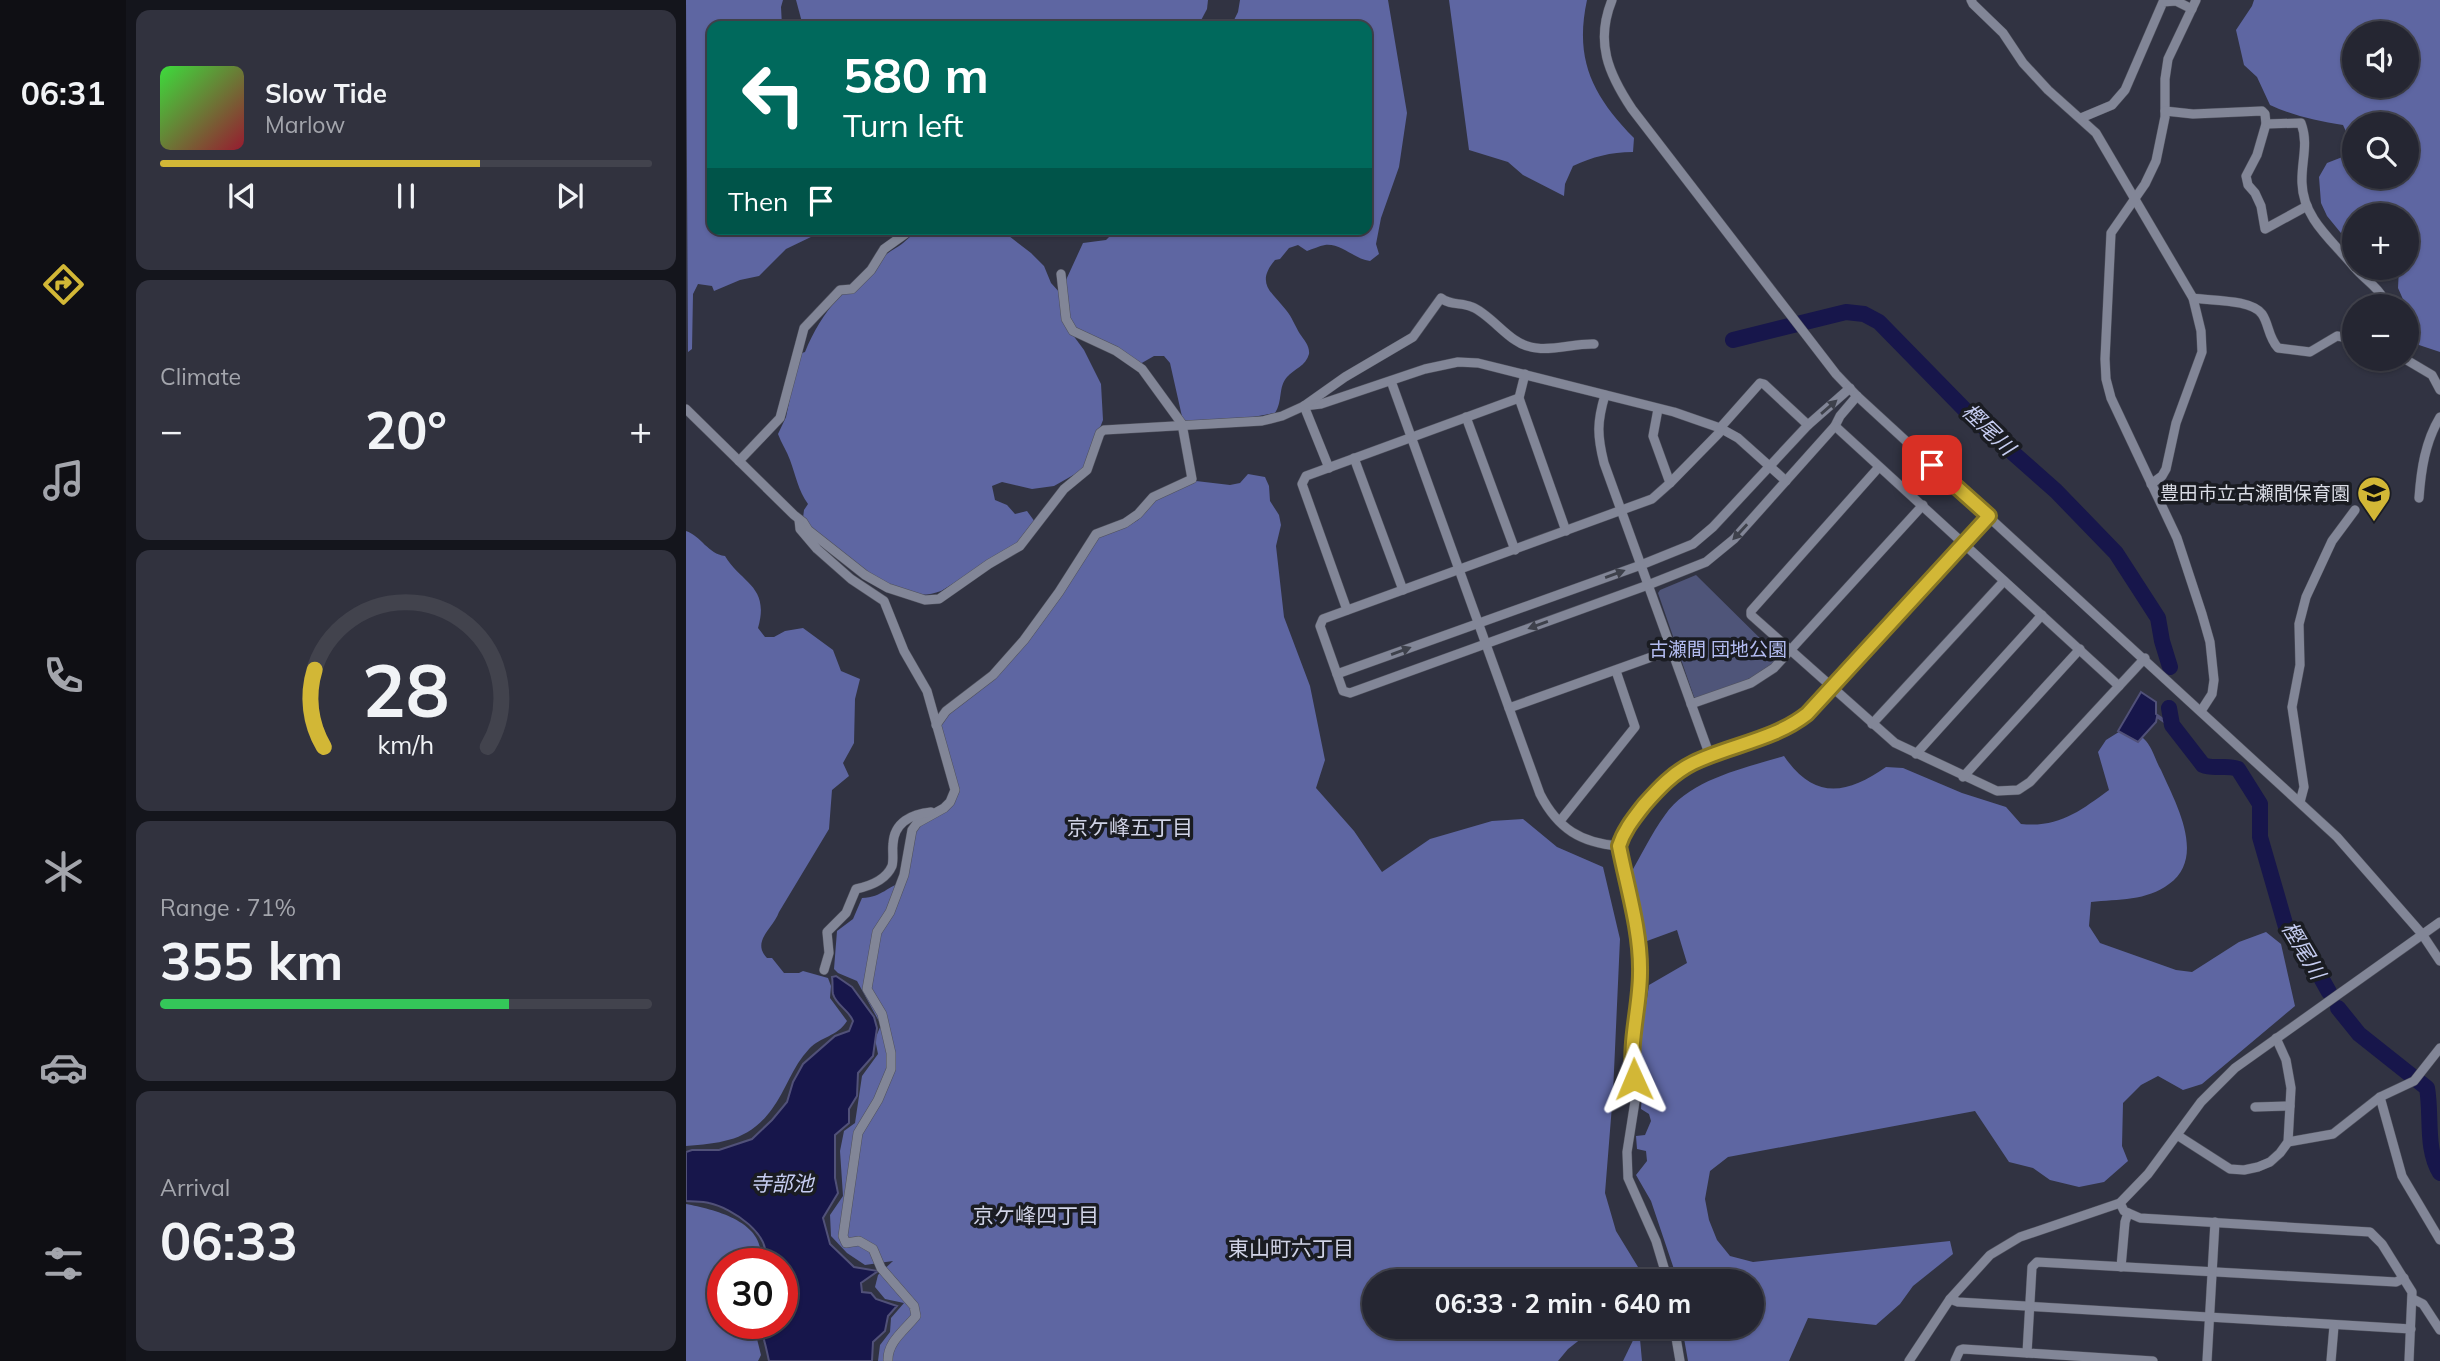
<!DOCTYPE html>
<html lang="en">
<head>
<meta charset="utf-8">
<style>
  :root { --surface:#252632; --page:#31323e; --text:#f1f3f6; --muted:#a3a5ac; --line:#42434d; --accent:#d2b736 }
  body { margin:0; font-family:Mulish,"Noto Sans JP",sans-serif; background:var(--page); color:var(--text); height:100vh; display:flex; flex-direction:column; font-size:26px; white-space:nowrap }
  * { box-sizing:border-box; margin:0 }
  p { font-size:23px; color:var(--muted) }
  .icon { flex:none; width:38px; height:38px; fill:none; stroke:currentColor; stroke-width:2; stroke-linecap:round; stroke-linejoin:round }
  .map { position:relative; flex:1; overflow:hidden }
  .details { display:flex; flex-direction:column; gap:10px; padding:10px; background:#14151c; width:560px }
  .details>* { flex:none }
  .guide { position:absolute; left:21px; top:21px; width:665px; height:214px; border-radius:14px; box-shadow:0 2px 5px #0004,0 0 0 2px var(--line); background:#00695c; color:#fff; overflow:hidden }
  .fabs { position:absolute; left:1656px; top:21px; display:grid; gap:14px }
  .fabs a { display:grid; place-items:center; width:77px; height:77px; border-radius:50%; background:var(--surface); box-shadow:0 2px 5px #0004,0 0 0 2px var(--line); font-size:35px }
  .speed { position:absolute; left:21px; top:1248px; display:flex; gap:14px; font-size:35px; font-weight:700; text-align:center }
  .speed>* { display:grid; place-content:center; width:91px; height:91px; border-radius:50%; background:var(--surface); box-shadow:0 2px 5px #0004,0 0 0 2px var(--line); line-height:1 }
  .speed .limit { border:10px solid #d22; background:#fff; color:#111 }
  .pin { position:absolute; display:grid; place-items:center; width:60px; height:60px; color:#fff; margin:-30px; border-radius:14px; box-shadow:0 4px 10px #0006 }
  .me { position:absolute; width:77px; margin:-38px; rotate:359deg; stroke-linejoin:round; filter:drop-shadow(0 0 5px #0008) }
  .turn { display:flex; align-items:center; gap:24px; height:147px; padding:0 21px; font-size:32px }
  .turn .icon { width:91px; height:91px; stroke-width:2.5 }
  .turn b { display:block; font-size:49px; line-height:60px }
  .then { display:flex; align-items:center; height:66px; padding:0 21px; background:#0003; gap:14px; font-size:26px }
  .big { font-size:52px; font-weight:700; line-height:1.1 }
  .details .widget { flex:1; display:flex; flex-direction:column; justify-content:center; gap:10px; min-width:0; padding:0 24px; border-radius:14px; background:var(--page) }
  .details .dial { align-items:center; gap:0 }
  .dial svg { height:182px; overflow:visible; fill:none; stroke:var(--line); stroke-width:7; stroke-linecap:round; text-anchor:middle }
  .dial text { fill:var(--text); stroke:none }
  .song { display:flex; align-items:center; gap:21px }
  .cover { width:84px; height:84px; border-radius:10px; background:linear-gradient(135deg,hsl(120 70% 55%),hsl(350 70% 35%)) }
  .played { height:7px; border-radius:4px; background:linear-gradient(90deg,var(--accent) 65%,var(--line) 65%) }
  .keys { display:flex; justify-content:space-around; direction:ltr }
  .heat { display:flex; justify-content:space-between; align-items:center; font-size:38px; direction:ltr }
  .charge { height:10px; border-radius:5px; background:linear-gradient(90deg,#34c759 71%,var(--line) 0) }
  .trip { position:absolute; left:676px; top:1269px; width:402px; height:70px; border-radius:35px; background:var(--surface); box-shadow:0 2px 5px #0004,0 0 0 2px var(--line); font-weight:700; line-height:70px; text-align:center }
  main { display:flex; flex:1; min-height:0 }
  .menu { display:flex; flex-direction:column; width:126px; justify-content:space-around; align-items:center; background:#0f0f14; color:var(--muted) }
  .menu .icon { width:49px; height:49px }
  .menu .on { color:var(--accent) }
  .menu b { font-size:32px; color:var(--text) }
  .map>svg:first-child { display:block }
  .green { fill:#4f5579 }
  .forest { fill:#5e66a2; fill-rule:evenodd }
  .water { fill:#17164b; stroke:#515179; stroke-width:2 }
  .lines { fill:none; stroke-linecap:round; stroke-linejoin:round }
  .river { stroke:#17164b; stroke-width:16 }
  .minor-casing { stroke:#4f515d; stroke-width:10 }
  .minor { stroke:#828697; stroke-width:9 }
  .oneway { fill:#3e414b }
  .route-casing { stroke:#887723; stroke-width:18 }
  .route { stroke:#d2b736; stroke-width:12 }
  .labels { text-anchor:middle; dominant-baseline:central; stroke-width:7; stroke-linejoin:round; paint-order:stroke }
  .poi-label { font-size:19px; fill:#d9dbe4; stroke:#1a1c22; text-anchor:end }
  .park-label { font-size:19px; fill:#b3bcf1; stroke:#1a1c22 }
  .water-label { font-size:21px; font-style:italic; fill:#c6cdf1; stroke:#1a1c22 }
  .neighbourhood-label { font-size:21px; fill:#d0d3e6; stroke:#1a1c22 }
</style>
</head>
<body>
<main>
<nav class="menu">
<b>06:31</b>
<svg class="icon on" aria-label="directions" viewBox="0 0 24 24"><path d="M12 3l9 9-9 9-9-9zM9 14v-3h6M13 9l2 2-2 2"/></svg>
<svg class="icon" aria-label="music" viewBox="0 0 24 24"><path d="M9 18V5l10-2v13"/><circle cx="6" cy="18" r="3"/><circle cx="16" cy="16" r="3"/></svg>
<svg class="icon" aria-label="phone" viewBox="0 0 24 24"><path d="M5 4h4l2 5-3 2q2 4 5 5l2-3 5 2v4C11 20 4 13 5 4z"/></svg>
<svg class="icon" aria-label="climate" viewBox="0 0 24 24"><path d="M12 3v18M4 7l16 10M4 17L20 7"/></svg>
<svg class="icon" aria-label="car" viewBox="0 0 24 24"><path d="M5 17H2v-5l4-1 3-4h7l3 4 3 1v5h-3M9 17h6M6 11h13"/><circle cx="7" cy="17" r="2"/><circle cx="17" cy="17" r="2"/></svg>
<svg class="icon" aria-label="filters" viewBox="0 0 24 24"><path d="M4 7h16M4 17h16"/><circle cx="9" cy="7" r="2"/><circle cx="15" cy="17" r="2"/></svg>
</nav>
<section class="details">
<div class="widget">
<div class="song"><i class="cover"></i><div><b>Slow Tide</b><p>Marlow</p></div></div>
<div class="played"></div>
<div class="keys"><svg class="icon" aria-label="previous" viewBox="0 0 24 24"><path d="M18 5L8 12l10 7zM5 5v14"/></svg><svg class="icon" aria-label="pause" viewBox="0 0 24 24"><path d="M8 5v14M16 5v14"/></svg><svg class="icon" aria-label="next" viewBox="0 0 24 24"><path d="M6 5l10 7-10 7zM19 5v14"/></svg></div>
</div>
<div class="widget"><p>Climate</p>
<div class="heat"><a>−</a><b class="big">20°</b><a>+</a></div>
</div>
<div class="widget dial"><svg viewBox="0 0 100 80">
<path d="M14 69A42 42 0 1 1 86 69"/>
<path d="M14 69A42 42 0 0 1 10 35" stroke="#d2b736"/>
<text x="50" y="56" font-size="32" font-weight="700">28</text>
<text x="50" y="72" font-size="11">km/h</text>
</svg></div>
<div class="widget"><p>Range · 71%</p><b class="big">355 km</b><div class="charge"></div></div>
<div class="widget"><p>Arrival</p><b class="big">06:33</b></div>
</section>
<div class="map">
<svg width="1754" height="1361" viewBox="0 0 1754 1361">
  <rect width="100%" height="100%" fill="#313342"/>
  <path class="green" d="M1010,575L1093,657C1071,680 1041,688 1011,699L1008,697L972,593L974,590Z"/>
  <g class="forest">
    <path d="M0,0H97L95,7L96,26H26V229H131L127,236L100,249L73,276L54,280L28,291L26,286L12,284L7,294L6,349L2,352Z"/>
    <path d="M110,0H522L521,9L512,26H117Z"/>
    <path d="M554,0H702L721,113L713,167L695,218L690,244L693,254L684,261C668,259 655,243 639,245C633,246 627,249 621,251L612,245L603,248L594,259L589,260C569,284 586,292 600,310C606,317 609,326 614,334C618,340 624,346 623,354C620,366 608,369 601,377C592,387 597,401 589,413L567,417L497,421L484,363L478,356H468L454,364L387,327L380,310V280L397,243L420,240L431,229H681V26H545L552,12Z"/>
    <path d="M763,0H901C888,60 907,96 948,138L947,152C924,152 907,157 887,166L879,184L878,196L837,175L822,162L783,150Z"/>
    <path d="M1568,0H1754V352L1730,344L1721,328L1720,306L1712,288L1713,268H1720V215H1668V249L1641,216L1635,203L1633,177L1641,163L1659,156L1664,140L1657,125C1631,121 1608,116 1584,105L1571,77L1558,65L1550,30L1566,6ZM1668,33H1720V86H1668ZM1668,124H1720V177H1668Z"/>
    <path d="M234,229H314L345,253L358,266L365,283L375,294L381,327L398,350L415,384L417,420L398,469L368,486L346,489L316,482L306,486L309,500L321,505L329,514L341,511L349,522L333,544L255,591C246,594 238,596 228,594C196,585 136,545 117,518L118,510L122,504C112,490 110,476 104,460C101,451 95,443 92,434L100,417L113,354L119,352C137,307 172,271 213,246C221,241 226,233 234,229Z"/>
    <path d="M562,474L579,477L583,486L584,501L593,515L595,525L590,546L598,617L624,686L639,760L630,788L668,831L696,872L744,839L806,821L837,819L871,847L917,867L934,939L927,1093L919,1193L930,1231L952,1267L951,1281H688V1326L910,1327L882,1349L872,1361H192L194,1345L204,1332L205,1318L218,1303L199,1299L189,1287L192,1275L207,1261L179,1265L161,1253L145,1236L144,1215L157,1196L154,1151L158,1131L169,1123L176,1076L192,1054L189,1039L195,1025L171,981L152,973L148,969L151,931L167,919L176,898C197,897 201,886 218,882L227,831L270,797L253,728L261,712L300,685L410,537L442,526L452,520L471,499L510,481L544,485L554,483Z"/>
    <path d="M0,531C15,536 22,554 39,556C56,584 84,586 72,628L79,637H88L99,631L117,628L147,650L155,671L174,679L169,699L168,743L157,763L163,776L146,790L143,829L93,912C87,929 65,941 81,958H86L98,973H113L117,971L142,978L145,986L144,998L161,1021C151,1037 135,1036 123,1049C106,1067 100,1090 86,1109C63,1141 36,1143 0,1146Z"/>
    <path d="M1436,730C1445,731 1454,734 1460,741C1467,749 1470,762 1475,770C1489,802 1521,857 1483,884C1461,901 1432,899 1405,902L1403,926L1414,943L1490,970L1506,972L1553,942L1580,932L1595,944L1609,1006L1516,1084L1497,1090L1472,1076L1455,1085L1437,1103L1436,1146L1442,1161L1418,1182L1393,1187L1364,1180L1347,1168L1323,1162L1289,1111L1042,1157L1024,1171L1019,1199L1023,1220L1031,1240L1044,1256L1067,1262L1264,1241L1267,1254L1227,1286L1214,1304L1190,1325L1122,1318L1103,1361H1002L996,1327L1066,1326V1281H992L965,1201L950,1175L961,1161L960,1151L951,1149L950,1136L959,1135L965,1121L963,1114L955,1109L956,1094L951,1064L963,985L1001,963L991,930L961,941L943,876C955,856 965,834 979,815C1004,779 1059,768 1098,756C1128,800 1160,795 1200,767L1217,768L1276,793L1320,807L1335,824C1373,828 1394,811 1423,790L1412,752L1420,740Z"/>
    <path d="M0,1204C30,1210 82,1222 74,1263L37,1264V1323H67L75,1355L72,1361H0Z"/>
    <path d="M953,1328L956,1361H937Z"/>
  </g>
  <g class="water">
    <path d="M1455,692L1470,702V714L1483,723L1482,725L1471,717L1470,722L1452,742L1432,731Z"/>
    <path d="M150,976L166,987L188,1017L191,1028L187,1056L172,1073L171,1096L163,1109V1123L149,1135V1178L152,1193L137,1218L144,1244L168,1267L192,1271L175,1283L176,1292L185,1293L190,1299L211,1306L202,1316L199,1331L187,1342L186,1361H83C80,1348 78,1335 72,1323H96V1264L78,1263C88,1235 46,1208 23,1203C16,1201 7,1202 0,1201V1152L6,1150H33L66,1139L86,1120L101,1102L107,1082L117,1064L149,1036L163,1031L167,1021C163,1010 150,1005 147,994C146,989 147,982 146,977Z"/>
  </g>
  <g class="lines">
    <g class="river">
      <path d="M1047,340L1160,312L1178,314L1193,322L1283,414L1370,491L1430,553L1472,618L1476,641L1484,667"/>
      <path d="M1483,708L1486,725L1517,765C1528,770 1540,764 1552,769L1574,804V837L1600,927L1611,935L1643,992"/>
      <path d="M1652,1008L1673,1034L1741,1088C1746,1116 1739,1148 1754,1173"/>
    </g>
    <g class="minor-casing">
      <g id="minor">
        <path d="M926,0C909,42 922,73 946,109L1150,374L1171,396L1651,837L1736,934L1754,961"/>
        <path d="M1285,0L1287,4L1317,33L1337,63L1362,90L1410,133L1507,298L1515,331L1516,352L1490,423L1480,469L1476,476L1465,484"/>
        <path d="M1510,0L1482,59L1479,79V117L1470,161L1459,184L1425,233L1419,359L1420,379L1425,398L1491,538L1516,614L1524,642L1528,680L1526,694L1515,711"/>
        <path d="M1479,111L1507,114L1576,111L1579,114L1580,124L1571,155L1560,176L1562,185L1569,193L1575,206L1579,229L1621,206"/>
        <path d="M1395,118L1426,105L1439,90L1477,2L1490,1L1506,9"/>
        <path d="M1580,124L1615,123C1623,144 1615,162 1616,183C1617,219 1647,241 1668,267"/>
        <path d="M1669,268C1677,278 1692,287 1697,298L1693,306"/>
        <path d="M1507,298C1525,301 1565,299 1576,314C1583,324 1582,337 1592,348L1624,352L1651,336L1668,339"/>
        <path d="M1719,359L1746,375L1754,390"/>
        <path d="M839,374L833,398L880,531"/>
        <path d="M705,381L854,794C872,829 895,843 933,846"/>
        <path d="M919,395C911,422 911,435 918,463L1024,756"/>
        <path d="M618,406L635,404L739,369L772,362L792,363L988,412L1034,428L1052,438L1100,481"/>
        <path d="M618,406L643,468"/>
        <path d="M0,409L108,515L117,522L122,530L179,575L202,588L239,600L253,599L303,564L334,546L378,489L401,470L414,433L418,430L576,421L596,416L618,406L659,377L727,337L755,298C765,306 775,302 786,307C800,312 816,332 829,340C853,357 882,343 908,344"/>
        <path d="M972,409L967,436L984,483"/>
        <path d="M780,417L829,550"/>
        <path d="M1122,425L1078,384L1074,383L1034,428L1033,433L984,483L966,499L637,619L634,626L657,691L664,693L962,585L1020,562L1048,539L1149,426L1154,416L1171,396"/>
        <path d="M1149,426L1433,686"/>
        <path d="M668,458L717,590"/>
        <path d="M53,461L94,418L118,328L154,290L166,289L185,270L198,249L226,229"/>
        <path d="M1193,467L1065,611V615L1209,743L1311,791L1332,790L1344,782L1459,658"/>
        <path d="M1733,498C1735,470 1739,442 1754,417"/>
        <path d="M113,520L114,529L131,549L165,579L198,601L218,651L241,691L269,790L264,802L258,808L231,823L226,830L218,875L204,912L191,932L181,989L196,1014L205,1053V1069L192,1100L172,1133L157,1236L160,1243L173,1241L187,1249L195,1268L228,1306L230,1316C219,1330 201,1342 202,1361"/>
        <path d="M661,610L616,484L620,476L833,398"/>
        <path d="M651,674L955,565L1007,544L1027,527L1122,425L1164,388"/>
        <path d="M1005,704L1065,683L1088,668L1237,505"/>
        <path d="M823,708L985,650"/>
        <path d="M1186,724L1318,581"/>
        <path d="M250,725L260,711L307,675L338,640L373,592L410,534L439,523L452,514L467,497L506,479L496,424L456,369L430,351L387,331L380,319L375,274"/>
        <path d="M1230,754L1356,615"/>
        <path d="M1277,777L1394,649"/>
        <path d="M1614,802L1618,787L1606,707L1614,665L1613,624L1620,597L1646,541L1669,510"/>
        <path d="M874,821L949,727L930,671"/>
        <path d="M138,970L143,953L141,932L160,913L170,889C184,886 200,880 206,866C208,859 206,851 207,844C208,822 226,814 245,812"/>
        <path d="M1694,1097L1716,1176L1754,1240"/>
        <path d="M1569,1107L1604,1106"/>
        <path d="M1491,1135L1544,1169L1558,1170L1572,1167L1584,1162L1594,1153L1602,1142L1605,1088L1600,1060L1590,1038"/>
        <path d="M1602,1142L1647,1134L1694,1097L1728,1081L1754,1048"/>
        <path d="M1434,1203L1438,1211L1454,1218L1684,1232L1696,1244L1726,1292L1723,1361"/>
        <path d="M1435,1267L1439,1222L1442,1213"/>
        <path d="M982,1281L970,1241L942,1178L941,1152L950,1095L946,1064L954,975V954L933,846C938,830 948,818 958,805C970,791 982,778 998,769C1036,746 1085,743 1121,714L1302,516"/>
        <path d="M1264,1299L1272,1302L1725,1329"/>
        <path d="M1727,1299L1737,1304L1754,1330"/>
        <path d="M988,1326L994,1361"/>
        <path d="M1341,1353L1346,1267L1351,1262L1710,1282L1718,1278"/>
        <path d="M1223,1361L1264,1299L1304,1255L1334,1237L1434,1203L1462,1174L1515,1102L1549,1068L1754,922"/>
        <path d="M1269,1361L1274,1350L1277,1349L1467,1361"/>
        <path d="M1521,1361L1529,1222"/>
        <path d="M1645,1361L1648,1326"/>
      </g>
    </g>
    <use href="#minor" class="minor"/>
  </g>
  <defs><path id="oneway-solid" d="M-6-.8H1V-3.2L6.5 0L1 3.2V.8H-6Z" transform="scale(1.75)"/></defs>
  <g class="oneway">
    <use href="#oneway-solid" transform="translate(1143 407) rotate(-41)"/>
    <use href="#oneway-solid" transform="translate(1054 532) rotate(133)"/>
    <use href="#oneway-solid" transform="translate(929 574) rotate(-20)"/>
    <use href="#oneway-solid" transform="translate(852 625) rotate(160)"/>
    <use href="#oneway-solid" transform="translate(715 651) rotate(-20)"/>
  </g>
  <g class="lines">
    <g class="route-casing">
      <path id="route" d="M948,1079C942,1044 954,1008 954,973C955,931 941,887 933,846C938,830 948,818 958,805C973,788 987,773 1007,763C1044,745 1088,740 1121,714L1303,516L1246,465"/>
    </g>
    <use href="#route" class="route"/>
  </g>
  <defs>
    <g id="school-pin" transform="scale(1.75)"><path d="M0 17L-7.5 6A9.5 9.5 0 1 1 7.5 6Z" fill="#d2b736" stroke="#1a1c22"/><path d="M0-5L7-2L0 1L-7-2ZM-4 1L0 2.5L4 1V4Q0 6-4 4Z" fill="#111"/></g>
  </defs>
  <g fill-rule="evenodd">
    <use href="#school-pin" x="1688" y="493"/>
  </g>
  <g class="labels">
    <g class="poi-label">
      <text x="1664" y="493">豊田市立古瀬間保育園</text>
    </g>
    <g class="park-label">
      <text x="1032" y="649">古瀬間 団地公園</text>
    </g>
    <g class="water-label">
      <text transform="translate(1303 429) rotate(44)">樫尾川</text>
      <text transform="translate(1618 950) rotate(59)">樫尾川</text>
      <text x="96" y="1183">寺部池</text>
    </g>
    <g class="neighbourhood-label">
      <text x="444" y="827">京ケ峰五丁目</text>
      <text x="350" y="1215">京ケ峰四丁目</text>
      <text x="605" y="1248">東山町六丁目</text>
    </g>
  </g>
</svg>
<div class="fabs">
<a><svg class="icon" aria-label="sound" viewBox="0 0 24 24"><path d="M4 9h4l5-4v14l-5-4H4zM17 9q2 3 0 6"/></svg></a>
<a><svg class="icon" aria-label="search" viewBox="0 0 24 24"><circle cx="10" cy="10" r="6"/><path d="M15 15l6 6"/></svg></a>
<a>+</a>
<a>−</a>
</div>
<div class="speed"><div class="limit">30</div></div>
<div class="pin" style="left:1246px;top:465px;background:#d93025"><svg class="icon" aria-label="arrive" viewBox="0 0 24 24"><path d="M6 21V4h12l-3 4 3 4H6"/></svg></div>
<svg class="me" style="left:948px;top:1079px" viewBox="-20 -20 40 40"><path d="M0-17L14 15 0 8-14 15z" fill="#d2b736" stroke="#fff" stroke-width="4"/></svg>
<div class="trip">06:33 · 2 min · 640 m</div>
<div class="guide">
<div class="turn"><svg class="icon" aria-label="left" viewBox="0 0 24 24"><path d="M17 20v-9H6M10 6l-5 5 5 5"/></svg><div><b>580 m</b>Turn left</div></div>
<div class="then">Then<svg class="icon" aria-label="arrive" viewBox="0 0 24 24"><path d="M6 21V4h12l-3 4 3 4H6"/></svg></div>
</div>
</div>
</main>
</body>
</html>
